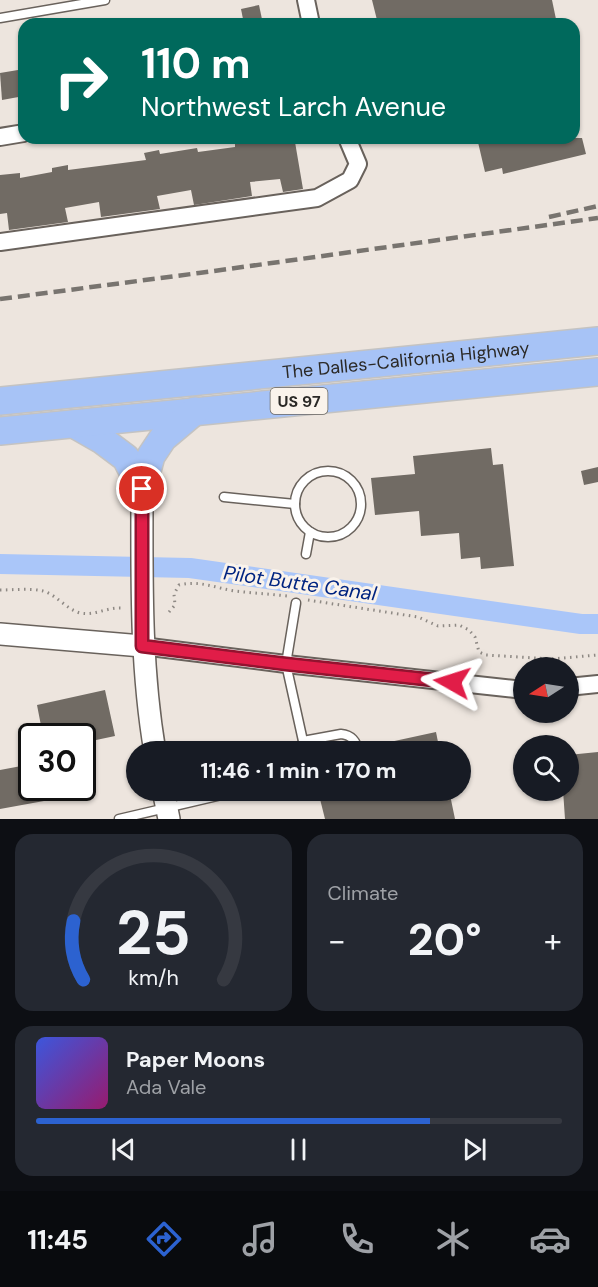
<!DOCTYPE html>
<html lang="en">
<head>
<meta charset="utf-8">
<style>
  :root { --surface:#171b24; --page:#242831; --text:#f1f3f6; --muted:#9ea1a6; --line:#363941; --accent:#2c62d0 }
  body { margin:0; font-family:"DM Sans",sans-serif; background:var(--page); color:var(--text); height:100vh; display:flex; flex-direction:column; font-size:22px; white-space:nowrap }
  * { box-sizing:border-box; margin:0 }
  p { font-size:20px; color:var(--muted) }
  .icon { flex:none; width:33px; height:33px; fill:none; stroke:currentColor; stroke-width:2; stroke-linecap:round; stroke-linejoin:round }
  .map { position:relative; height:819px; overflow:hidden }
  .side { display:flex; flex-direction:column; gap:15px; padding:15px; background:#0d0f14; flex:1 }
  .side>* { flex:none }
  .banner { position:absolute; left:18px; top:18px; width:562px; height:126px; border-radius:18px; box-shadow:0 2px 4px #0004; background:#00695c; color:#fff; overflow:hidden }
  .needle { width:39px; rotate:258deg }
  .controls { position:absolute; left:513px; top:657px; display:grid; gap:12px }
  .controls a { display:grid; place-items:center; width:66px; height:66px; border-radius:50%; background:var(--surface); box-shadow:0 2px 4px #0004; font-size:30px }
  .speed { position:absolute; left:18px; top:723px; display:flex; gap:12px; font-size:30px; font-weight:700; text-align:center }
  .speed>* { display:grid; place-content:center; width:78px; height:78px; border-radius:50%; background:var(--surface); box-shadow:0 2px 4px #0004; line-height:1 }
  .speed .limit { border:3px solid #111; border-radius:9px; background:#fff; color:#111 }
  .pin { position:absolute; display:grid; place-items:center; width:51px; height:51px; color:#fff; margin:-26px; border:3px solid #fff; border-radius:50%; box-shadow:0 2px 6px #0007 }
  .me { position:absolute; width:66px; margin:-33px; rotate:276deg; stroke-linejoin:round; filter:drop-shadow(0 0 4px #0008) }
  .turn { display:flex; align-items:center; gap:21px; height:126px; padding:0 24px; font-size:27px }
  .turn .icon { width:78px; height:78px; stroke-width:2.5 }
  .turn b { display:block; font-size:42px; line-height:51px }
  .big { font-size:45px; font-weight:700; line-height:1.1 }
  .side .tile { flex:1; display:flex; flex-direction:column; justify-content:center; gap:9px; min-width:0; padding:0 21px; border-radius:18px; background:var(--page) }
  .side .dial { align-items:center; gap:0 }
  .dial svg { height:156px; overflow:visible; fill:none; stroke:var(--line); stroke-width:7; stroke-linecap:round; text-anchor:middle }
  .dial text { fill:var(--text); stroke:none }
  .song { display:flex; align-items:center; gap:18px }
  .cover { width:72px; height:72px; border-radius:9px; background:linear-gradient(135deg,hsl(230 70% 55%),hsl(320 70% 35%)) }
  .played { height:6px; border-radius:3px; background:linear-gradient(90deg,var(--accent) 75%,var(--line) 75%) }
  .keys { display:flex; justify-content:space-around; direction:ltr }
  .heat { display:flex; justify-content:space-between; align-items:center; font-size:33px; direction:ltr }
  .side .tiles { flex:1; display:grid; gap:15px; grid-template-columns:1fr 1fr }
  .tile:last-child { grid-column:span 2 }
  .trip { position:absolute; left:126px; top:741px; width:345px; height:60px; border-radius:30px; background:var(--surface); box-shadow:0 2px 4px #0004; font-weight:700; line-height:60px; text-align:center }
  .tabs { display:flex; height:96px; justify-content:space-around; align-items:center; background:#090b0e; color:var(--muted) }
  .tabs .icon { width:42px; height:42px }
  .tabs .current { color:var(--accent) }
  .tabs b { font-size:27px; color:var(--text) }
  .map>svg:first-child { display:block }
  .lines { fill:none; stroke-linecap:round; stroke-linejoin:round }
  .canal { stroke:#aac6f9; stroke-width:20 }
  .building { fill:#716b64 }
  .service-casing { stroke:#69625c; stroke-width:11 }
  .minor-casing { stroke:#69625c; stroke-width:20 }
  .tertiary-casing { stroke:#69625c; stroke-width:24 }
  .trunk-casing { stroke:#c4c3c2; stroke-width:30 }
  .path { stroke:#8e8984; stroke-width:3; stroke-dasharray:1.5 4.5; stroke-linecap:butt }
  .service { stroke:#fff; stroke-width:8 }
  .minor { stroke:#fff; stroke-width:16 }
  .tertiary { stroke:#fff; stroke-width:21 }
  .trunk { stroke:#a7c3f6; stroke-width:27 }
  .rail { stroke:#78746f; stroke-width:4.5; stroke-dasharray:12 6; stroke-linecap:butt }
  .route-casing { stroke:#92132f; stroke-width:15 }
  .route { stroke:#e11d48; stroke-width:10 }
  .labels { text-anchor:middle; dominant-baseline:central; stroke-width:6; stroke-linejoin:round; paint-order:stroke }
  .shield { fill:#faf3eb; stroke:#696661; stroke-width:1.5 }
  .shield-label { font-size:16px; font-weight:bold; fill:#2b2926 }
  .street-label { font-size:18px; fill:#2b2926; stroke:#faf3eb }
  .water-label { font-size:20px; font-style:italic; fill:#002481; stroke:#faf3eb }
</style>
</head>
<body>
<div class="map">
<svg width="598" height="819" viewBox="0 0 598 819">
  <rect width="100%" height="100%" fill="#ede5de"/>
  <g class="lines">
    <path class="canal" d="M0,564L190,568L581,624H598"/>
  </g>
  <g class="building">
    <path d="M372,0H552L557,24H378Z"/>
    <path d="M259,5L263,24H244L241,9Z"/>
    <path d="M24,69V96L2,100L0,73Z"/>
    <path d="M282,138H285L287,144L295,142L303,189L283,192L280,179L250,182L252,196L194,205L191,190L157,196L160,209L101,217L99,202L65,208L68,222L9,230L7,213L0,214V175L20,173V178L52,172V168L68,165V170L146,160L144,153L159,150L160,154L197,148L198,152L235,147V144Z"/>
    <path d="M477,138H582L586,154L503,174L502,168L485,172Z"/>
    <path d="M491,448L493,465L503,464L514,566L481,569L480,557L461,559L459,533L421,536L419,511L375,515L371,478L415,474L413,456Z"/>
    <path d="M598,467V482L584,485L581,471Z"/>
    <path d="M105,690L115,736L82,743V736H43L37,705Z"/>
    <path d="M436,732L440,752H377L376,745Z"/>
    <path d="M598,752V819H565L563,790H568V755Z"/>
    <path d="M32,764V788H41L44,801L0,809V770Z"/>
    <path d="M329,790H449L455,819H325L320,799L331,796Z"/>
  </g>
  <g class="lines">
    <g class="service-casing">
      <g id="service">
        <path d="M0,18L105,0"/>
        <circle cx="328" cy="504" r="33"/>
        <path d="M224,497L295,504"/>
        <path d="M306,554L310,532"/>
        <path d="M296,603L286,664L303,741L341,734C351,735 357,741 358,752"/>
        <path d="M303,741L305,752"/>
        <path d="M119,819L243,790"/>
      </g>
    </g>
    <g class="minor-casing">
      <g id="minor">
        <path d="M306,0L311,24"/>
        <path d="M0,137L24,133"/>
        <path d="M0,242L317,198L350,180L358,164L347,138"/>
        <path d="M142,646L286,664L524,690"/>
        <path d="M568,687L598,684"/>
      </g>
    </g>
    <g class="tertiary-casing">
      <g id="tertiary">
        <path d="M142,489C142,577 140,664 155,752"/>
        <path d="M0,634L142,646"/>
        <path d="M163,790L169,819"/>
      </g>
    </g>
    <g class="trunk-casing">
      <g id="trunk">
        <path id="s1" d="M0,401L598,341"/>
        <path d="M74,424L102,440L126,458L142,489"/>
        <path d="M0,431L598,372"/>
        <path d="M142,489L151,456L163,438L195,411"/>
      </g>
    </g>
    <g class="path">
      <path d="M0,590C13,590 30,588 43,591C57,595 66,609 80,613C95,616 107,607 122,608"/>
      <path d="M308,600L418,617L438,626L459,625L469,630L475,637L479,652L486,655L551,659L598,655"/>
      <path d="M169,612L175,605L174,594L179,585C200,580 215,588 235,591C252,593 269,594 287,596"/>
    </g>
    <use href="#service" class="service"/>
    <use href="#minor" class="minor"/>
    <use href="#tertiary" class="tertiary"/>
    <use href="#trunk" class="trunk"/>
    <g class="rail">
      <path d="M549,217L598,206"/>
      <path d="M0,299L199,273L598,218"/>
    </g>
  </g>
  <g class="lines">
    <g class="route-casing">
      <path id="route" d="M142,489V646L286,664L452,682"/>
    </g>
    <use href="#route" class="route"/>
  </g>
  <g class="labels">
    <rect class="shield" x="270.5" y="388" width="57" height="26" rx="4.5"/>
    <g class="shield-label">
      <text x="299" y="401">US 97</text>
    </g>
    <g class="street-label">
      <text stroke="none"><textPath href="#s1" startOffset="408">The Dalles-California Highway</textPath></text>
    </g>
    <g class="water-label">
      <text transform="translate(300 583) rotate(8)">Pilot Butte Canal</text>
    </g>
  </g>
</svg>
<div class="controls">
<a><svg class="needle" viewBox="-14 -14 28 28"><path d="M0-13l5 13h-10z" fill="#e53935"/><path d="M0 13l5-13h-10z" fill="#9ea1a6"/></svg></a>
<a><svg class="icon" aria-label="search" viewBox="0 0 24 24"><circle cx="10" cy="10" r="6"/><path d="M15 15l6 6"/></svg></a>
</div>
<div class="speed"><div class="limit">30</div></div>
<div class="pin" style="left:142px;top:489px;background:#d93025"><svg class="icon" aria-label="arrive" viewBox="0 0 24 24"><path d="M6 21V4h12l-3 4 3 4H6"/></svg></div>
<svg class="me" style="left:452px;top:682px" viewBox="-20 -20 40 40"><path d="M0-17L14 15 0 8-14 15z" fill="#e11d48" stroke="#fff" stroke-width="4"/></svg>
<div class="trip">11:46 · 1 min · 170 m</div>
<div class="banner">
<div class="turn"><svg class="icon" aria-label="right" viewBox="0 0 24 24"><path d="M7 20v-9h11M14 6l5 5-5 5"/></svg><div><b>110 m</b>Northwest Larch Avenue</div></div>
</div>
</div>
<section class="side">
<div class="tiles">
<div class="tile dial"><svg viewBox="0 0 100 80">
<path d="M14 69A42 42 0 1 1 86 69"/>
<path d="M14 69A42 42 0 0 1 9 39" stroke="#2c62d0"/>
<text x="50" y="56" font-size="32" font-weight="700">25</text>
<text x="50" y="72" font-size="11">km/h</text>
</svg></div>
<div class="tile"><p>Climate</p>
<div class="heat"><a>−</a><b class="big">20°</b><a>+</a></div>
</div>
<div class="tile">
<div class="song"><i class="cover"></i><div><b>Paper Moons</b><p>Ada Vale</p></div></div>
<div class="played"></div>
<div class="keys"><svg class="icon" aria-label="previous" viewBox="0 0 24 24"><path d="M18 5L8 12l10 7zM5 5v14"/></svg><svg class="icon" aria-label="pause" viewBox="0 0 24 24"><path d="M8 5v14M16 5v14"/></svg><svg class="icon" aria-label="next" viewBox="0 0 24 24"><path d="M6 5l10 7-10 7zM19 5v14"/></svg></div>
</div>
</div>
</section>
<nav class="tabs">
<b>11:45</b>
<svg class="icon current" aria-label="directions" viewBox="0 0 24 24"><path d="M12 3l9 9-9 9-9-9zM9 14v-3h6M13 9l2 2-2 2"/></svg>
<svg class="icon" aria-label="music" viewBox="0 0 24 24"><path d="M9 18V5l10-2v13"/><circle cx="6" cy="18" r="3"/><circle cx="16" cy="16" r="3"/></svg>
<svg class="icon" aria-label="phone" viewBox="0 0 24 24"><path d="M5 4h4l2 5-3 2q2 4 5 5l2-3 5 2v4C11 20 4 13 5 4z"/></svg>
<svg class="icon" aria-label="climate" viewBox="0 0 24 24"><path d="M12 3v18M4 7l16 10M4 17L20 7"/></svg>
<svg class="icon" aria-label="car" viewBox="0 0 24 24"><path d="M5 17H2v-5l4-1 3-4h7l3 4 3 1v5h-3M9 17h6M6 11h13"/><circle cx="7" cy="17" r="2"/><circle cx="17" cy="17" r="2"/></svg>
</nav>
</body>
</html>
